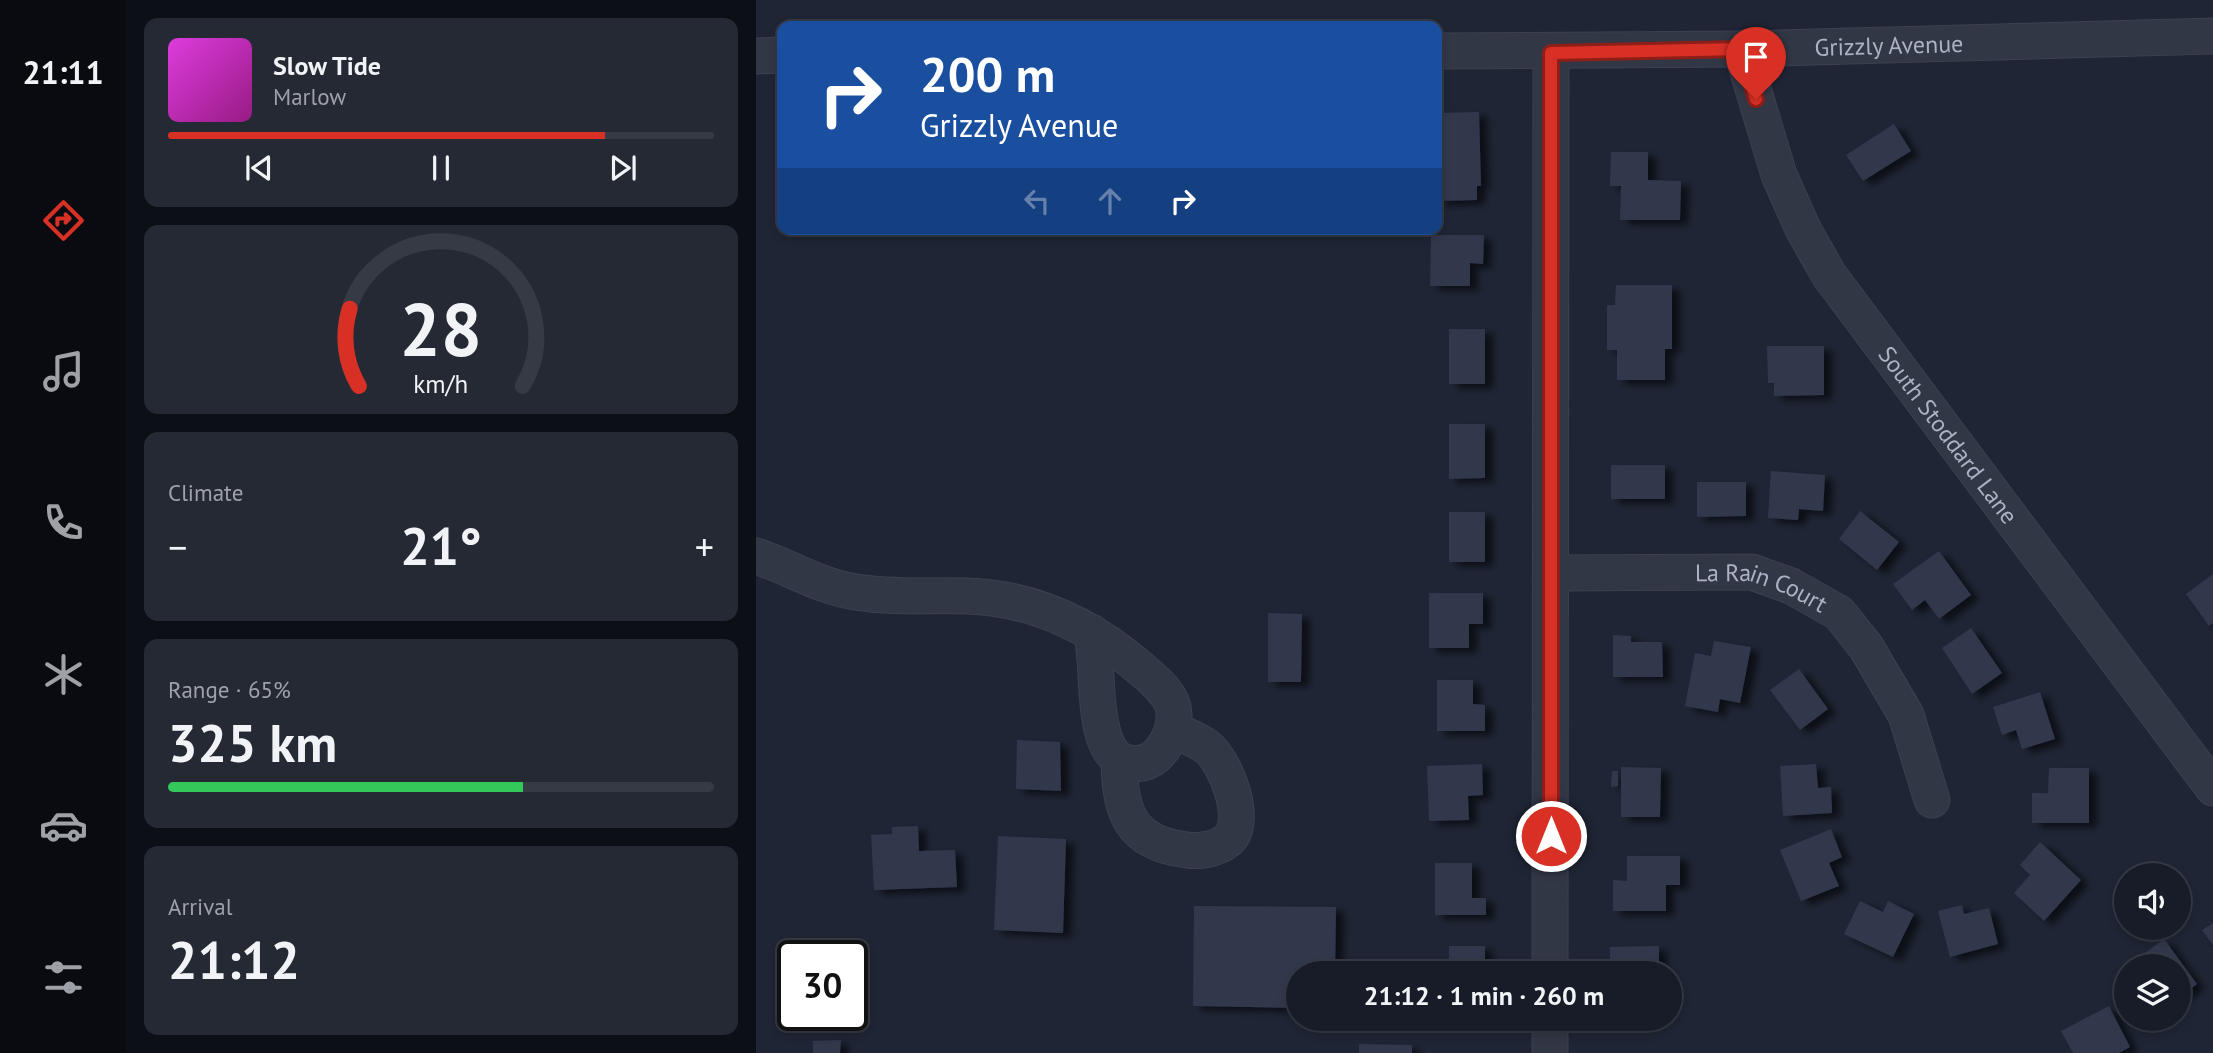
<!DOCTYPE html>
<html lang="en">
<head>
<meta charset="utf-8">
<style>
  :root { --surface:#171c28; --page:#242934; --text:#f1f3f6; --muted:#9ea1a8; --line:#363a45; --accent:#d93025 }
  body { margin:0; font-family:"PT Sans",sans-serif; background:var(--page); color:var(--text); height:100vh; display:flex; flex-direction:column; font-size:26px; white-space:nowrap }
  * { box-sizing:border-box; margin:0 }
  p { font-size:23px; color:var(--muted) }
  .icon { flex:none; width:38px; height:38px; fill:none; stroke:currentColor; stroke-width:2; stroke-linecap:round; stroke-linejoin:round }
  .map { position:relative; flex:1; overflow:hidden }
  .panel { display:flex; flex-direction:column; gap:18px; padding:18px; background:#0d0f16; width:630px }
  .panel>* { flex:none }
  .guide { position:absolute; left:21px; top:21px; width:665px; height:214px; border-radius:14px; box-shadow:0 4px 10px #0003,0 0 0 2px var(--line); background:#1a4fa0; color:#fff; overflow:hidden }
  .buttons { position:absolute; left:1358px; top:863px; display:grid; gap:14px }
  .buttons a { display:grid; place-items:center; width:77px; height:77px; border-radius:50%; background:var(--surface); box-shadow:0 4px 10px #0003,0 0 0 2px var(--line); font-size:35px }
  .speed { position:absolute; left:21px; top:940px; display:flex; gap:14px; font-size:35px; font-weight:700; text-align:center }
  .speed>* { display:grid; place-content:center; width:91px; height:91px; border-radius:50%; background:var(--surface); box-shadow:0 4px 10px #0003,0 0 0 2px var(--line); line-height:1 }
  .speed .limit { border:4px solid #111; border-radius:10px; background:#fff; color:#111 }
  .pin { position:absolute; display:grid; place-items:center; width:60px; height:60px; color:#fff; margin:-72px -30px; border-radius:50% 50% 50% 0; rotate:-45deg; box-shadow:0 0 7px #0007 }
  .pin .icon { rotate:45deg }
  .me { position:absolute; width:77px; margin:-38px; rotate:0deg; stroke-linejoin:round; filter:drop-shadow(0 0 5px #0008) }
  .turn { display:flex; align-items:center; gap:24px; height:147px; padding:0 28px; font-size:32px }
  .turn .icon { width:91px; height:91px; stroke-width:2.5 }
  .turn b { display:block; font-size:49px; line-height:60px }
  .lanes { display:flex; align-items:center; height:66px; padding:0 28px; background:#0003; justify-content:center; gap:35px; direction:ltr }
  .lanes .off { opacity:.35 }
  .big { font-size:52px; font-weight:700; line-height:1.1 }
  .panel .tile { flex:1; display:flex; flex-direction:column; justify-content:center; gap:10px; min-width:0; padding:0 24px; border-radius:14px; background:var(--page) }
  .panel .dial { align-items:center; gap:0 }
  .dial svg { height:182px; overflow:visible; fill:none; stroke:var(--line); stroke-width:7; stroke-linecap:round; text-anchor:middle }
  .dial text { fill:var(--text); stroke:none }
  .song { display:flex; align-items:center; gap:21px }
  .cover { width:84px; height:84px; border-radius:10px; background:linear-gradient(135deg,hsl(300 70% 55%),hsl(310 70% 35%)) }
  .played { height:7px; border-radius:4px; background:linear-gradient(90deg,var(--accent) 80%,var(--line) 80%) }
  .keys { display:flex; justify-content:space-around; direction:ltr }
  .heat { display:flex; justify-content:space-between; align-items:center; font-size:38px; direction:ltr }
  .charge { height:10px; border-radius:5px; background:linear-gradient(90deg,#34c759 65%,var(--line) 0) }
  .trip { position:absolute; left:530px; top:961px; width:396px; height:70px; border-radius:35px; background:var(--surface); box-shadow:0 4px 10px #0003,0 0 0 2px var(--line); font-weight:700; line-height:70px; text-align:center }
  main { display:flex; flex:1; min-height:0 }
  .dock { display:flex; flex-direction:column; width:126px; justify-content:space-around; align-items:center; background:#090b10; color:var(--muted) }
  .dock .icon { width:49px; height:49px }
  .dock .on { color:var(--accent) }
  .dock b { font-size:32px; color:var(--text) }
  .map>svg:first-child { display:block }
  .building { fill:#31384c; filter:url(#shadow) }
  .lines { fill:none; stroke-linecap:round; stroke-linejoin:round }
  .minor-casing { stroke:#3c404f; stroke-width:37 }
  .minor { stroke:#323746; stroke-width:35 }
  .route-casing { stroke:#8d1f18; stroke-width:18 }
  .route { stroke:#d93025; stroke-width:12 }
  .labels { text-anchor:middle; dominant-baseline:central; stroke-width:7; stroke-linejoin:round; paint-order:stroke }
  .street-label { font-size:24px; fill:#acb1c3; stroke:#181c2a }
</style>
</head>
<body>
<main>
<nav class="dock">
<b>21:11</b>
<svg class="icon on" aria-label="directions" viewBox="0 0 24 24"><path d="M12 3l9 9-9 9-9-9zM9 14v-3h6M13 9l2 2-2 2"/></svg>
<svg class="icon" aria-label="music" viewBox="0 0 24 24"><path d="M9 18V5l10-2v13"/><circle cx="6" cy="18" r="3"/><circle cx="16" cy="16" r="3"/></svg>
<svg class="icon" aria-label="phone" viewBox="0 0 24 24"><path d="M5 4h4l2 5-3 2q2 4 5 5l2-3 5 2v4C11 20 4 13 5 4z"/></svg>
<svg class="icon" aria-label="climate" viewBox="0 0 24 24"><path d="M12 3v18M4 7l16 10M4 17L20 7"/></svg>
<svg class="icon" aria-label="car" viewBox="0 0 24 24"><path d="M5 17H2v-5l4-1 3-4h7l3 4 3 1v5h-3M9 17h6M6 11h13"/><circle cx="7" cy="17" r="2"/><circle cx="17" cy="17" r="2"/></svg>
<svg class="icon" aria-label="filters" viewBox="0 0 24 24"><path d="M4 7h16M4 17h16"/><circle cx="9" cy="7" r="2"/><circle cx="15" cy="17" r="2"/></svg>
</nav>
<section class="panel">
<div class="tile">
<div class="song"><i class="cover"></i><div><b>Slow Tide</b><p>Marlow</p></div></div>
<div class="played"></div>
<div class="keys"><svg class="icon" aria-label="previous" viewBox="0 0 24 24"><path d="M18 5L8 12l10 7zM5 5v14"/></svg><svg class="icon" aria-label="pause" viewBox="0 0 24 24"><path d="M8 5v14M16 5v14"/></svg><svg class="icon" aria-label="next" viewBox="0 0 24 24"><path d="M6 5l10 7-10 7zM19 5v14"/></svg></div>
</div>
<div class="tile dial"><svg viewBox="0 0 100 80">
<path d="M14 69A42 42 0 1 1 86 69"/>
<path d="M14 69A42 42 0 0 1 10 35" stroke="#d93025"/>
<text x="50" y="56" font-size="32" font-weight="700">28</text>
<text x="50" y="72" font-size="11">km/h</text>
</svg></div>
<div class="tile"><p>Climate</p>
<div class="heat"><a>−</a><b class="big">21°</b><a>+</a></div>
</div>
<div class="tile"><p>Range · 65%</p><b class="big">325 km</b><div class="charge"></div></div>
<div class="tile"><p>Arrival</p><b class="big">21:12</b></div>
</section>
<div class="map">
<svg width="1457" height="1053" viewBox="0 0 1457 1053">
  <defs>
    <filter id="shadow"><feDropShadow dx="8" dy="4.5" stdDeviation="3.5" flood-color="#0009"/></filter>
  </defs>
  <rect width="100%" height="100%" fill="#1f2535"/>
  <g class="building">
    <path d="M723,112L725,186H721V200L681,201L683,113Z"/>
    <path d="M1138,124L1155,151L1107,181L1090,155Z"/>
    <path d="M855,152H892V180L925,181L924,220H864L865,186H854Z"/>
    <path d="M675,235H728L727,264L714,263V286H674Z"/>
    <path d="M860,285H916V349H909V380H861V350H851V305H859Z"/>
    <rect x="693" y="329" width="36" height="55"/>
    <path d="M1011,346H1068V395L1018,396V383H1012Z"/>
    <path d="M693,424H729V478L693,479Z"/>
    <rect x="855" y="465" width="54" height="34"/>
    <path d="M1015,471L1069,475L1067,511L1043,509L1042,520L1012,518Z"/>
    <path d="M941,482H990V516L941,517Z"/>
    <path d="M1104,511L1143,542L1121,570L1083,539Z"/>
    <rect x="693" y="512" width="36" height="50"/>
    <path d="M1183,551L1215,595L1183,619L1169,600L1156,610L1137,584Z"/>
    <path d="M1457,574V623L1453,626L1430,594Z"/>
    <path d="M673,593H727V624H713V648H673Z"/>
    <path d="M512,613L546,614L545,682H512Z"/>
    <path d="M1215,628L1246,673L1216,694L1186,648Z"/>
    <path d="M857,635L875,636V642H906L907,677H857Z"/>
    <path d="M958,641L995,647L984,703L964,699L962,712L929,706L939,653L955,656Z"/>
    <path d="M1043,669L1072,709L1044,730L1014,690Z"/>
    <path d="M681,680H717V704L729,705V731H681Z"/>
    <path d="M1284,692L1299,739L1266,749L1260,730L1246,735L1237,707Z"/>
    <path d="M261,740L304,742L305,791L260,789Z"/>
    <path d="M726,764L727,795L712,796L713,820L673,821L671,766Z"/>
    <path d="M1060,764L1062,788L1075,787L1076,813L1027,816L1024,766Z"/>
    <path d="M865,767L905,768L904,817H865Z"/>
    <path d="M1293,768H1333V823H1276V793H1292Z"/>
    <path d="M856,771H862V786L855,787Z"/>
    <path d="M162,826L163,851L199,850L201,887L118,890L115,835L136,834V827Z"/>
    <path d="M1075,829L1086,857L1073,863L1083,886L1045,901L1024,850Z"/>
    <path d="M242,836L310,839L307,933L238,930Z"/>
    <path d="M1284,842L1325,880L1288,921L1258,893L1274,875L1264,865Z"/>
    <path d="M871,856H924V885H910V911H857V880L871,881Z"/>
    <path d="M679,863H716V898H730V915H679Z"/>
    <path d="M1104,901L1127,912L1132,901L1158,914L1137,957L1088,934Z"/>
    <path d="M1206,905L1208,914L1233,908L1242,944L1194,957L1182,911Z"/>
    <path d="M438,906L580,907L579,973H542V1008L437,1006Z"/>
    <path d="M1457,923V945L1446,930Z"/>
    <path d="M1408,939L1441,984L1423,998V966H1371Z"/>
    <rect x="693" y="946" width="36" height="27"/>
    <path d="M903,946V973L854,972V947Z"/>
    <path d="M1370,967V981L1364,972Z"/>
    <path d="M1353,1006L1374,1047L1363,1053H1317L1305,1031Z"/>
    <path d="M85,1040L84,1053H57V1041Z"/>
    <path d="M603,1044L656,1045V1053H603Z"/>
  </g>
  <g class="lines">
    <g class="minor-casing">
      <g id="minor">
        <path id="s1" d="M985,49L1023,175L1047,229L1073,275L1457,788"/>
        <path id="s2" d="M681,51L985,49L1457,36"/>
        <path d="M0,56L26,55"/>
        <path d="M0,556C34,567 64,587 100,592C136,598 175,595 211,596C278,598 334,625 384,668C397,679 418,695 418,714C419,732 406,759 386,763C329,774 346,667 335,632"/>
        <path id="s3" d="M796,573L996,572L1035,586L1083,613L1110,647L1150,715L1176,800"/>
        <path d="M363,761C364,813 374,843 431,850C444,852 461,849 472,840C493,821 470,762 451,747C442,740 428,735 418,730"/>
        <path d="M794,973L795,53"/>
        <path d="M794,1053V1018"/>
      </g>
    </g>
    <use href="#minor" class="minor"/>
  </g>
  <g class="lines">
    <g class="route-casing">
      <path id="route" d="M795,836V53L985,49L1000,99"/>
    </g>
    <use href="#route" class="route"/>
  </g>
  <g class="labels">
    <g class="street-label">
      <text stroke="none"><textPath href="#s2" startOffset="452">Grizzly Avenue</textPath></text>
      <text stroke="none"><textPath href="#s1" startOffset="443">South Stoddard Lane</textPath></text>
      <text stroke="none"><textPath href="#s3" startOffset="212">La Rain Court</textPath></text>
    </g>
  </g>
</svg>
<div class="buttons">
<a><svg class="icon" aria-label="sound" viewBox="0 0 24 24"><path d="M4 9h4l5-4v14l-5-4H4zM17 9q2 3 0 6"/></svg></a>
<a><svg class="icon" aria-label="layers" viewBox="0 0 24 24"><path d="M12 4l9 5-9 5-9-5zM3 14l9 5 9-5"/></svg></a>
</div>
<div class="speed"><div class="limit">30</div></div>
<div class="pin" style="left:1000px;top:99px;background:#d93025"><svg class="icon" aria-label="arrive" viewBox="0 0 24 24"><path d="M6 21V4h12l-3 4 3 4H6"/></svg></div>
<svg class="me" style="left:795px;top:836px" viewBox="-20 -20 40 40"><circle r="17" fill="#d93025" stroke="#fff" stroke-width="3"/><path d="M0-11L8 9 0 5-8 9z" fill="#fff"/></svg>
<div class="trip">21:12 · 1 min · 260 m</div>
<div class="guide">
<div class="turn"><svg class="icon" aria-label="right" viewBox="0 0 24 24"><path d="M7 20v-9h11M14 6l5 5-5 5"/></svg><div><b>200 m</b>Grizzly Avenue</div></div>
<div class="lanes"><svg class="icon off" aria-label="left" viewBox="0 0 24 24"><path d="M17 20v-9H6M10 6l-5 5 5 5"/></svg><svg class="icon off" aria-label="ahead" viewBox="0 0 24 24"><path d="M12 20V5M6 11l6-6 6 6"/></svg><svg class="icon" aria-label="right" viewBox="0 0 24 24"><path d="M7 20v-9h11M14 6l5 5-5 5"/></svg></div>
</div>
</div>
</main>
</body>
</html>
